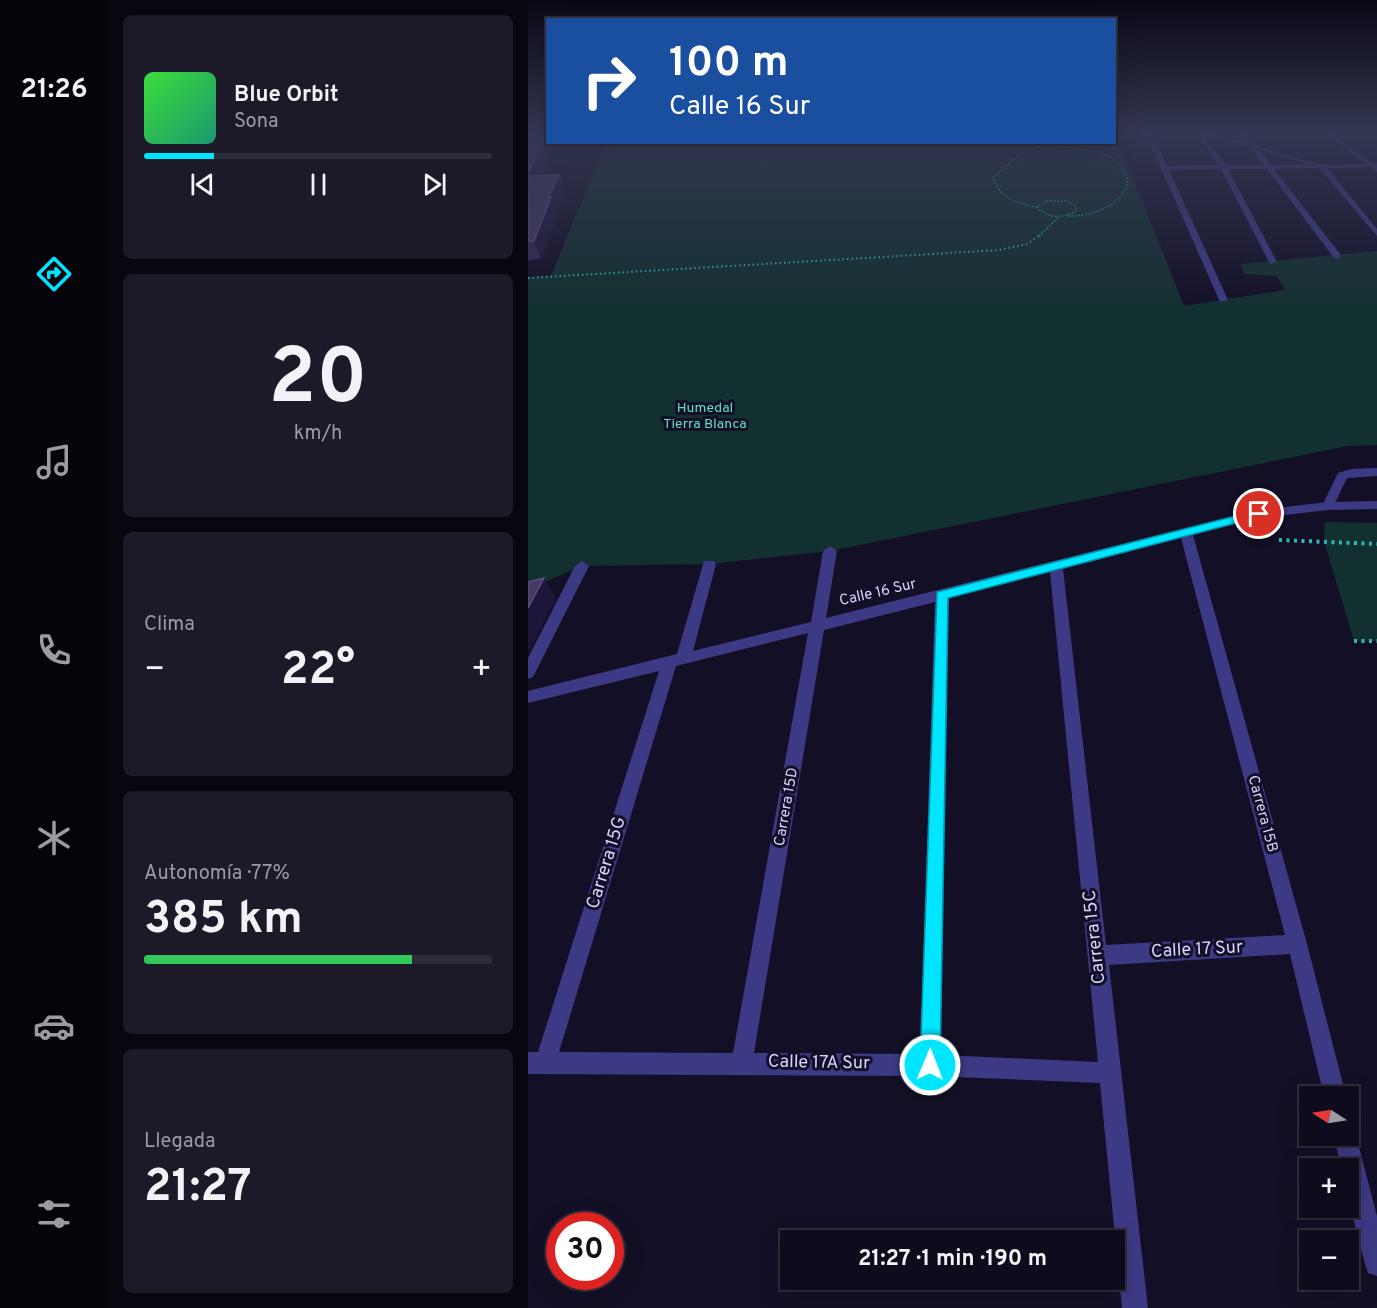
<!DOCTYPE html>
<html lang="es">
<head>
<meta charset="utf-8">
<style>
  :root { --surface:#0e0b1c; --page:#1c1929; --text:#f1f3f6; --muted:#9b9ba3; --line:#2e2b3b; --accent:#00e5ff }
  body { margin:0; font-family:Overpass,sans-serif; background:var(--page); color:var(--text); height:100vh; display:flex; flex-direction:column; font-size:22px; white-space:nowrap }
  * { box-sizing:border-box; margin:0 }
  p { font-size:20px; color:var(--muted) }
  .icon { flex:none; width:33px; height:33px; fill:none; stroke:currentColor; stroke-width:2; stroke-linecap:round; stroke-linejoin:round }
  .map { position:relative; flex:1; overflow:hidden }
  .details { display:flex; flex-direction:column; gap:15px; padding:15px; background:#08060f; width:420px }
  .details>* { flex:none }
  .banner { position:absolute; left:18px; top:18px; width:570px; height:126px; border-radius:0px; box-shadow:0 6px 24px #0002,0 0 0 2px var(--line); background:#1a4fa0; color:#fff; overflow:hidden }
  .needle { width:39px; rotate:282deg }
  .controls { position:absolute; left:771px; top:1086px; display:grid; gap:12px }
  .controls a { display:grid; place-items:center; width:60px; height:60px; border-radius:0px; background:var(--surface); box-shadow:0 6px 24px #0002,0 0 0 2px var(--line); font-size:30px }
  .speed { position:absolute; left:18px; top:1212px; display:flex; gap:12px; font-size:30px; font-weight:700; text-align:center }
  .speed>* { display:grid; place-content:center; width:78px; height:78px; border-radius:50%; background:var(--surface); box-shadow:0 6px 24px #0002,0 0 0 2px var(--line); line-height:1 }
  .speed .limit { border:9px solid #d22; background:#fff; color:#111 }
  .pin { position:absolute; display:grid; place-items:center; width:51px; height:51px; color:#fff; margin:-26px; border:3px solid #fff; border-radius:50%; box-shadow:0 2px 6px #0007 }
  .me { position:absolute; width:66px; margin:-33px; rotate:1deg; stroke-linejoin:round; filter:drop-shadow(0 0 4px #0008) }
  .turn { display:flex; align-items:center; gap:21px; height:126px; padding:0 24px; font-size:27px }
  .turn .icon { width:78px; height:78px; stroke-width:2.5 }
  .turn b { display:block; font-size:42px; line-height:51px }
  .big { font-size:45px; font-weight:700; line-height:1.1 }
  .details .widget { flex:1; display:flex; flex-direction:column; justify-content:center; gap:9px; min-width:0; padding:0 21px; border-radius:9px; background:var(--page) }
  .details .dial { align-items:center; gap:0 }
  .dial b { font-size:78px; line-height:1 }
  .song { display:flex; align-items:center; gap:18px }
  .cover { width:72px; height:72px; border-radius:9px; background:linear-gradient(135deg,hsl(120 70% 55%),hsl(160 70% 35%)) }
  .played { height:6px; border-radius:3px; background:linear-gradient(90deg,var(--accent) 20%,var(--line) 20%) }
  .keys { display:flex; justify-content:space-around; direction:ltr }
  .heat { display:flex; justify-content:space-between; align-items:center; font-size:33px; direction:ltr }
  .charge { height:9px; border-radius:4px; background:linear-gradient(90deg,#34c759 77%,var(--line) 0) }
  .trip { position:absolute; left:252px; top:1230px; width:345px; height:60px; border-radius:0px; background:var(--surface); box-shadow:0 6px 24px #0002,0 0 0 2px var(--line); font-weight:700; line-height:60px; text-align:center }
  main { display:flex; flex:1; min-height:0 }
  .tabs { display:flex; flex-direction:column; width:108px; justify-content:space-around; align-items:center; background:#06040b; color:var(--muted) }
  .tabs .icon { width:42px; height:42px }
  .tabs .current { color:var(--accent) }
  .tabs b { font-size:27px; color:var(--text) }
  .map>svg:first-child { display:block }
  .green { fill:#12302f }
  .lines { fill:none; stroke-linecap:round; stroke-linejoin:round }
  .path-far2 { stroke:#2fb8b0; stroke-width:1.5; stroke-dasharray:1.5 2; stroke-linecap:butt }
  .path-far1 { stroke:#2fb8b0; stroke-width:2; stroke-dasharray:1.5 3; stroke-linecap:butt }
  .path { stroke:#2fb8b0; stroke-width:4; stroke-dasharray:3 4.5; stroke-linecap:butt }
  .service { fill:#3d3a85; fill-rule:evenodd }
  .minor { fill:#3d3a85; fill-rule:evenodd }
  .tertiary { fill:#3d3a85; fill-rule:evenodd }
  .wall { fill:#312854 }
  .shaded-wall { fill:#1d163a }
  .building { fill:#433a66; stroke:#5a527e; stroke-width:1.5 }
  .route { fill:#00e5ff; stroke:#0095a6; stroke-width:1.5 }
  .labels { text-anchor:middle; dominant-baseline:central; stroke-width:6; stroke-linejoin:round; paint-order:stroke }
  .far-park-label { font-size:14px; fill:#5fe0c0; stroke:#130f26 }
  .street-label { font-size:15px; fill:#d9d4ff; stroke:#130f26 }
  .near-street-label { font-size:18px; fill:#d9d4ff; stroke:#130f26 }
</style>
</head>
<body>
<main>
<nav class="tabs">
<b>21:26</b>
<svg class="icon current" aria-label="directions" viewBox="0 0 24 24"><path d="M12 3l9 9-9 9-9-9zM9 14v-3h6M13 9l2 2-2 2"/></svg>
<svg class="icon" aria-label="music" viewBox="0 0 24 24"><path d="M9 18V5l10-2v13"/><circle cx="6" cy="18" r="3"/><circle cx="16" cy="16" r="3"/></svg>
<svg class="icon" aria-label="phone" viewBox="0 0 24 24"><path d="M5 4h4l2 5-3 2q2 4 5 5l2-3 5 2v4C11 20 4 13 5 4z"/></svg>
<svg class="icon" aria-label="climate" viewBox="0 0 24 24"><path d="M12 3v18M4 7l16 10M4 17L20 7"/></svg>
<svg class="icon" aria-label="car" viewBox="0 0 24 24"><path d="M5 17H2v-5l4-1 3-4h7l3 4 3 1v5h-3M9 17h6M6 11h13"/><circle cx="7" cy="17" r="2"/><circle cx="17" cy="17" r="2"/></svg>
<svg class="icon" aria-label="filters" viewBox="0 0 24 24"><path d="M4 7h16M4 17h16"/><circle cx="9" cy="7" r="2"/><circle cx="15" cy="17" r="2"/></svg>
</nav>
<section class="details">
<div class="widget">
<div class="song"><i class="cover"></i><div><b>Blue Orbit</b><p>Sona</p></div></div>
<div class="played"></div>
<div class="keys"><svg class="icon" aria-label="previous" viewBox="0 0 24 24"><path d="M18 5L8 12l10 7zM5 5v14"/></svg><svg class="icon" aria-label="pause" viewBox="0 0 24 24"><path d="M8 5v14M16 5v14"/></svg><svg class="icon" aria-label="next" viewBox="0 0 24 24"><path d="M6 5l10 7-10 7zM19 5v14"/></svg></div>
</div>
<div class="widget dial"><b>20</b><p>km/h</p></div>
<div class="widget"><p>Clima</p>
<div class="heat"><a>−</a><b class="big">22°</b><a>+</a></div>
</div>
<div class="widget"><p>Autonomía · 77%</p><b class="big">385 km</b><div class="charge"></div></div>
<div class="widget"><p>Llegada</p><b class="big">21:27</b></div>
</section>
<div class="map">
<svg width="849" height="1308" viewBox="0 0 849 1308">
  <rect width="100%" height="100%" fill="#130f26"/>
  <g class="green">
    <path d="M587,132L656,306L757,290L749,276L716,274L713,264L849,251V445L820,446L302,551L181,564L54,566L0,589V277L23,276L76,147L168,142H586Z"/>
    <path d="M797,522L849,523V641H826L796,541Z"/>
  </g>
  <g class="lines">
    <g class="path-far2">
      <path d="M506,142L572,152C630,179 584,218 538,216"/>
      <path d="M569,142L578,154"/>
      <path d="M519,201H538L547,205L549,210C536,219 520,219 509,207Z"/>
      <path d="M509,207C489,204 472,198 465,178L496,151L516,145"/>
      <path d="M511,236L531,217"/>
    </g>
    <path class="path-far1" d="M0,278L471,250L499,244L513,234"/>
    <g class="path">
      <path d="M751,540L849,544"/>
      <path d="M826,641H849"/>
    </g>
    <path class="service" d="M849,468V476L819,478L804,509H796L794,506L810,473L823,469Z"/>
    <g class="minor">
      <path d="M617,132H623L639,166L690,165L669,134L672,132L698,165H735L711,132H717L743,165L796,164L849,229V236L791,168L746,169L812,254L813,256L809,259L806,258L739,169H700L749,262L742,264L693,169L641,170L700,300L692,302Z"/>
      <path d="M796,132H803L849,167V172Z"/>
      <path d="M30,142H83L0,148V144Z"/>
      <path d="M849,501V509L800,510L731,518L665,535L779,944L818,1096H796L762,954L581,965L620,1308H594L572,1083L402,1076L0,1074V1052H10L131,671L0,703V691L149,654L176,561H186L188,564L165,651L283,622L295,551L302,546L309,551L298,618L731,510L800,502ZM653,538L757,935L578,945L535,569ZM522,572L570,1062L413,1055L421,598ZM407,602L392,1054L226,1053L296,630ZM280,633L205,1053L31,1052L148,666Z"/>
      <path d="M54,561L61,566L5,677L0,679V658L47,566Z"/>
      <path d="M820,1126L825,1128L828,1136L849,1216V1276L840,1273L837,1264L820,1198V1168H813L806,1136H820Z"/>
    </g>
    <g class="tertiary">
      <path d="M661,132C707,132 749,157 793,164C810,167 831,163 849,163V167L793,168L725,148Z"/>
      <path d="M20,134V138L0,139V135Z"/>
    </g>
  </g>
  <path class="wall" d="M0,143L25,150L13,176L37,192L28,211L30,215L13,259L0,260Z"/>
  <g class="shaded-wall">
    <path d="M20,135V142H23L25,150L5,193L0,181V173Z"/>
    <path d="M31,175L37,192L28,211L30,215L13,259L6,241L20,198Z"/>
    <path d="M16,578L28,598L0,653V608Z"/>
  </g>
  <g class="building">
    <path d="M8,133H17L20,135L0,173V143Z"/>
    <path d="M31,175L20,198L23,197L6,241H0V176Z"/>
    <path d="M16,578L0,608V582Z"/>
  </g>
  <linearGradient id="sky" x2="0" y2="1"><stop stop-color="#0a0815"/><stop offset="0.42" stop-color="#333752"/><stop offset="1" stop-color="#333752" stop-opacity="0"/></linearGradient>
  <rect width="849" height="315" fill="url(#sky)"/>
  <path class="route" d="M731,510L735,511V516L420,598L412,1065L409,1072L402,1074L395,1072L392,1065L409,592Z"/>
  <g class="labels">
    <g class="far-park-label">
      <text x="177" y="408">Humedal<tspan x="177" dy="16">Tierra Blanca</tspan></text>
    </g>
    <g class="street-label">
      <text transform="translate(350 593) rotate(-13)">Calle 16 Sur</text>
      <text transform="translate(259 807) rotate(-80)">Carrera 15D</text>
      <text transform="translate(734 814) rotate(75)">Carrera 15B</text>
    </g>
    <g class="near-street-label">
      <text transform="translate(79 863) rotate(-73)">Carrera 15G</text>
      <text transform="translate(567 937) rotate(-96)">Carrera 15C</text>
      <text transform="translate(669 950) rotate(-3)">Calle 17 Sur</text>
      <text transform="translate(291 1063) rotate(1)">Calle 17A Sur</text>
    </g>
  </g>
</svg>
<div class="controls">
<a><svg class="needle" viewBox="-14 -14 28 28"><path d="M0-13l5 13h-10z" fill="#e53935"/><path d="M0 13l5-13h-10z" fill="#9b9ba3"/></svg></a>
<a>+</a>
<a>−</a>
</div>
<div class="speed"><div class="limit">30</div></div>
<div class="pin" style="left:731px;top:514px;background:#d93025"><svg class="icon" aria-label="arrive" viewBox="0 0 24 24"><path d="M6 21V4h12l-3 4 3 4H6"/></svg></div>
<svg class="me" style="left:402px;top:1065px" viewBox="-20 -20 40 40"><circle r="17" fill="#00e5ff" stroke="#fff" stroke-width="3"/><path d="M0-11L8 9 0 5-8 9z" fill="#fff"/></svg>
<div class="trip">21:27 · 1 min · 190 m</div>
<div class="banner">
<div class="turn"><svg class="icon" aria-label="right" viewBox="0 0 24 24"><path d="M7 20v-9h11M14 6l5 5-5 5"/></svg><div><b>100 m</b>Calle 16 Sur</div></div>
</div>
</div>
</main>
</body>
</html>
